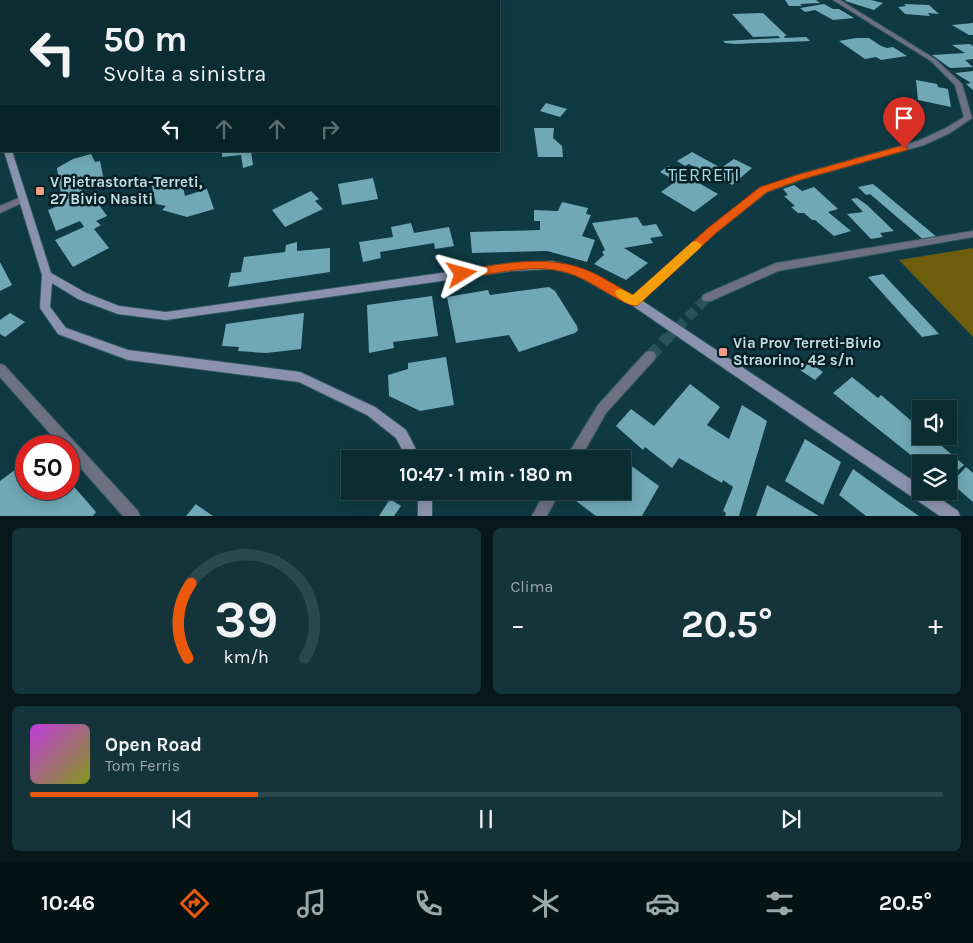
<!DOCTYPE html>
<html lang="it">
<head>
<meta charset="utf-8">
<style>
  :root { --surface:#0b2c32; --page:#14343a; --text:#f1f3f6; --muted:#9aa7ac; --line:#2b484d; --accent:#ea580c }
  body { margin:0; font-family:Karla,sans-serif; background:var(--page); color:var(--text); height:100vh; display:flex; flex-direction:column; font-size:19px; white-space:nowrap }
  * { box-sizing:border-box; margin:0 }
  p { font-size:16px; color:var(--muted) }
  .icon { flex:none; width:28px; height:28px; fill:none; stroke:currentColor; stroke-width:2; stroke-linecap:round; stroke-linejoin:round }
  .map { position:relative; height:516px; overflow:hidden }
  .details { display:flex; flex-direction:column; gap:12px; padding:12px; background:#06181c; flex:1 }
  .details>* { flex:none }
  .hud { position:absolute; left:0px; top:0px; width:500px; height:152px; box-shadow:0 2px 12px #0003,0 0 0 1px var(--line); background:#0b2c32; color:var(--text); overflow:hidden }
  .controls { position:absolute; left:912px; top:400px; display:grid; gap:10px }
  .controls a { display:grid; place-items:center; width:45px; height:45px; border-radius:0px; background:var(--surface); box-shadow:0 2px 12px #0003,0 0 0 1px var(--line); font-size:25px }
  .speed { position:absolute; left:15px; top:435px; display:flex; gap:10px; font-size:25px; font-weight:700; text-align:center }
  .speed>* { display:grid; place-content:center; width:65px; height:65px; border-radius:50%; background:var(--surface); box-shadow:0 2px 12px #0003,0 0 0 1px var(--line); line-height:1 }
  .speed .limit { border:8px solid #d22; background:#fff; color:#111 }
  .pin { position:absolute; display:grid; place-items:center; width:42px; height:42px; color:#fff; margin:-51px -21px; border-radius:50% 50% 50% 0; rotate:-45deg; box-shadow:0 0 5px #0007 }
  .pin .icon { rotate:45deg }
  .me { position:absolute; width:55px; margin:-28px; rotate:82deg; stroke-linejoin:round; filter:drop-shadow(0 0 4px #0008) }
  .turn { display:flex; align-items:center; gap:18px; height:105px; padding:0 20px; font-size:22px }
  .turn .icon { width:65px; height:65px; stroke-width:2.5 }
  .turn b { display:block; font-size:35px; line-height:42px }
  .lanes { display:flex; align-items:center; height:48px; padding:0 20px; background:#0003; justify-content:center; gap:25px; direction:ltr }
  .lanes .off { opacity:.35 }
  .big { font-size:38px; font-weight:700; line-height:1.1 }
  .details .tile { flex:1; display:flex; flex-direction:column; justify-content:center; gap:8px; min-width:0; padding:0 18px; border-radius:8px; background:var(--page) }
  .details .dial { align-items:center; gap:0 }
  .dial svg { height:130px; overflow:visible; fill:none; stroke:var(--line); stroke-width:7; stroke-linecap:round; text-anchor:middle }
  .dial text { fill:var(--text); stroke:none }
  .song { display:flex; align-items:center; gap:15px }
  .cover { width:60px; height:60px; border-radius:8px; background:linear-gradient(135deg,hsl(290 70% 55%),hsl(70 70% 35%)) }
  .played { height:5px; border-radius:2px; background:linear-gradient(90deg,var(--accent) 25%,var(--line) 25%) }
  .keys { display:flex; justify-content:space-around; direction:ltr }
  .heat { display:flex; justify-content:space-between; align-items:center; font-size:28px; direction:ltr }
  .details .tiles { flex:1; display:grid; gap:12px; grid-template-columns:1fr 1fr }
  .tile:last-child { grid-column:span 2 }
  .trip { position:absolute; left:341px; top:450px; width:290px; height:50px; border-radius:0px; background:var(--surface); box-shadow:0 2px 12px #0003,0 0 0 1px var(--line); font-weight:700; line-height:50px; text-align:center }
  .dock { display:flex; height:80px; justify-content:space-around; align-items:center; background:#041214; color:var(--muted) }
  .dock .icon { width:35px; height:35px }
  .dock .current { color:var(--accent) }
  .dock b { font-size:22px; color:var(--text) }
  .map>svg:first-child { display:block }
  .green { fill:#6f5d0e }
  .building { fill:#71a8b5 }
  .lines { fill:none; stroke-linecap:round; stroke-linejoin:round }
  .street-tunnel-far1 { stroke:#2a525b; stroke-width:10; stroke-dasharray:10 5; stroke-linecap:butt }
  .street-tunnel { stroke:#2a525b; stroke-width:12; stroke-dasharray:12 6; stroke-linecap:butt }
  .street-casing { stroke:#2f5760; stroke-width:2 }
  .secondary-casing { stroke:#2f5760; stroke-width:2 }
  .street { fill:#6c7082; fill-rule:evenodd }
  .secondary { fill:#8b92ad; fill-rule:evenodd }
  .route { fill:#ea580c; stroke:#983908 }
  .slow { fill:#f59e0b }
  .poi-dot { fill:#f49e89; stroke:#081f24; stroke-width:2 }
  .labels { text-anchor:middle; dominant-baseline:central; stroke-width:5; stroke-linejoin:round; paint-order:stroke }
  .poi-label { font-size:15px; font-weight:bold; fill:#c0dce3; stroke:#081f24; text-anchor:start }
  .quarter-label { font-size:18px; letter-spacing:1px; fill:#a2dae8; stroke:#081f24 }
</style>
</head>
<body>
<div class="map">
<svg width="973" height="516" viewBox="0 0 973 516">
  <rect width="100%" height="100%" fill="#0f3a43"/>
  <path class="green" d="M973,248V337L899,260Z"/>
  <g class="building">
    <path d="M785,0H816L820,3L800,4L802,6H789Z"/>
    <path d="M846,0H871L883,3L874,10L845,1Z"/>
    <path d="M824,4L833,9H839L854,18L833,20L815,10L805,12L800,8Z"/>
    <path d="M904,4L929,5L939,14L928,13L930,16L905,14L898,7L906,6Z"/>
    <path d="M763,13L787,36H784L785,38L806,37L810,41L735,44L725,43L723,41L780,38L778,36L753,37L732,14Z"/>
    <path d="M973,23V35H969L952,25Z"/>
    <path d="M856,38H869L881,46L887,48L893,47L907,56L881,60L876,57L865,59L839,41Z"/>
    <path d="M970,44L973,46V59L965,60L973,67L950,68L932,55L965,53L952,45Z"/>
    <path d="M973,71V90L966,84L971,83L955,73Z"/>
    <path d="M916,80L937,84L938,87L948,89L951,107L918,100Z"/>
    <path d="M546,103L567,109L560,117L540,111Z"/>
    <path d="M534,128H554L553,138L562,146L563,157H538Z"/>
    <path d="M222,151H251L253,165L243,168L241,155L222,157Z"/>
    <path d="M692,152L721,168L734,159L752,168L732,185L706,170L703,172L689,164L685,166L677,161Z"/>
    <path d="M91,154L95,162L100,161L104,181L81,188L86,197L92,195L107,216L96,221L101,225L94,229L109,248L73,267L55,240L84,227L80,221L56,231L48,210L60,205L58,195L61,194L57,168L73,159Z"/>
    <path d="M668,166H669L718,194L694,212L661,192L676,181L660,172Z"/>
    <path d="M373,178L378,199L342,205L338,184Z"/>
    <path d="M182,181L185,196L207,189L214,209L187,217L162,210L166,206L156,204L152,186L167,182L168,185Z"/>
    <path d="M873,184L938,238L925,241L870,194L866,195L858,187Z"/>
    <path d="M794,185L802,191L814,187L838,209L828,212L851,231L834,236L815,220H812L804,213H798L791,207L795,206L784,196L788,195L783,189Z"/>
    <path d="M311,191L319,199L315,201L323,209L285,227L272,210Z"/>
    <path d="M857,198L867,205L894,231L880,233L883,237L871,239L847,214L863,212L851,199Z"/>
    <path d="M562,202L588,208L586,214L591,215L582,236L595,240L587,262L547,251L472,253L470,232L540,230V221H534V210L558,211Z"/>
    <path d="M637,217L643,226L656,224L663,236L650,238L653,243L624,248L648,263L626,280L594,264L604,255L602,252L605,250L592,223Z"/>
    <path d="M411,223L414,233L449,227L454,246L435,249L434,243L380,252L381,258L363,262L359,242L393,237L391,227Z"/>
    <path d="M297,242V251L330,248V272L228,287L231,273L241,272L244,257L285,252L286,245Z"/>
    <path d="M0,262L12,285L0,291Z"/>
    <path d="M883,274L939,334L922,337L868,277Z"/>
    <path d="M549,287L555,291L577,326L578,330L575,333L519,352L509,335L456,343L447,297L488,290L490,295Z"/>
    <path d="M432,296L438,336L393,342L394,348L369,353L367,305Z"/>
    <path d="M10,313L25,322L5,337L0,334V320Z"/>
    <path d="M304,313L301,349L266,353L238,351L239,347L222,346L226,324Z"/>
    <path d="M446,357L454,405L420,411L389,396L388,375L408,369V363Z"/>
    <path d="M807,361L823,372L815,380L800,370Z"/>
    <path d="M852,377L878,398L881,395L921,429V436H930L964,465L949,478V464H922L917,460L833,393Z"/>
    <path d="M690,384L720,407L707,425L729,439L742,405L767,421L739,516H725L726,513L723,511L733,487L723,480L722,483L679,458L672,468L645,447L643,450L616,426L631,409L654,426Z"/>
    <path d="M805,439L841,462L823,505L785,481Z"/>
    <path d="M611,451L615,454L622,459H605Z"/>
    <path d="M622,459L659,486L642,516H596L576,501L583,491H622Z"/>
    <path d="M20,466L26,473V489H40L46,495L53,489H69V481L96,512L93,516H0V481Z"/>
    <path d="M966,467L973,473V502L951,483Z"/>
    <path d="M853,469L896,500L919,516H866L839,495Z"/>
    <path d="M767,485L819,516H756Z"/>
    <path d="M390,499L401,506L394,516H379Z"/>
    <path d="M196,504L197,505L213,516H186Z"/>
  </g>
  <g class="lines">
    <path class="street-tunnel-far1" d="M667,339L707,298"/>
    <path class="street-tunnel" d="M650,356L668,337"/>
    <g class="street-casing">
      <g id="street">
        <path d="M833,0H840L935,59L962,84L972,118L950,133L924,145L803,179L767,192L715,233L638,304L634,305L630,304L629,301L630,298L709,229L761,188L797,175L918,141L944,129L964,117L955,85L931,61Z"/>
        <path d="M23,196L26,197L27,199L26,201L0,213V206Z"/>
        <path d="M973,231V237L778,271L711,301H703L702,298L703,295L776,263Z"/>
        <path d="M650,351L654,352L656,356L654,360L606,413L580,459H565L598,405L646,352Z"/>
        <path d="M0,364L4,365L138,511L140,516H123L69,455V446H61L0,377Z"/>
        <path d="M545,491H560L547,516H532Z"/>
      </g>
    </g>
    <g class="secondary-casing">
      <g id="secondary">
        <rect x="0" y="131" width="1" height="5"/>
        <path d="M4,151H12L51,273L86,293L119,306L166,312L511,263L552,261L579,268L638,298L921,486V491H929L958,511L960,516H940L630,304L576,275L552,269L511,271L166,320L118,314L78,299L52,283L50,307L66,328L128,350L300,372L375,407L406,430L421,459H407L396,438L367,415L299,382L128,360L58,334L40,308L42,275Z"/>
        <rect x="418" y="491" width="14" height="25"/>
      </g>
    </g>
    <use href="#street" class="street"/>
    <use href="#secondary" class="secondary"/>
  </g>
  <path class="route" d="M904,145L908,148L907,150L803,179L767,192L716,233L638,305L634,306C613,299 596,284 576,276C542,261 498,273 462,279L457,274L462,270C502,264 543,255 581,268C599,274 616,286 633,295L708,228L760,187L797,175Z"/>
  <path class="slow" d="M696,241L702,245L700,248L638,305C631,307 618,300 615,293L616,290L621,289L633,295L692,242Z"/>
  <g class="poi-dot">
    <rect x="35" y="186" width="10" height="10" rx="2.5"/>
    <rect x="718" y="347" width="10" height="10" rx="2.5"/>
  </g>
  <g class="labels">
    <g class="poi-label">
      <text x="50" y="182">V Pietrastorta-Terreti,<tspan x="50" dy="17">27 Bivio Nasiti</tspan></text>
      <text x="733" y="343">Via Prov Terreti-Bivio<tspan x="733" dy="17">Straorino, 42 s/n</tspan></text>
    </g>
    <g class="quarter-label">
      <text x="704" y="175">TERRETI</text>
    </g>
  </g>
</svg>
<div class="controls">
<a><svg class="icon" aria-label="sound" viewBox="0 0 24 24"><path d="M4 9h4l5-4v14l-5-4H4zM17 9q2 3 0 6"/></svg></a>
<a><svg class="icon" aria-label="layers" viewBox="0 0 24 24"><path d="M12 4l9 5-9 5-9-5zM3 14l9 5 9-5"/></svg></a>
</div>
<div class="speed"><div class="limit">50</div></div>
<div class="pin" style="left:904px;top:148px;background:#d93025"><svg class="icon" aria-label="arrive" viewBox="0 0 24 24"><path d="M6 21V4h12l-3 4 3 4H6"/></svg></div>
<svg class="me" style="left:462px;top:274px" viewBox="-20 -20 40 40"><path d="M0-17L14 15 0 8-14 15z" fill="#ea580c" stroke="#fff" stroke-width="4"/></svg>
<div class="trip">10:47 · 1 min · 180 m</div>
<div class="hud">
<div class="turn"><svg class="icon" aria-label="left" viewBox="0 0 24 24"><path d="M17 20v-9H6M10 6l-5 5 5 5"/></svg><div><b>50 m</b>Svolta a sinistra</div></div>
<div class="lanes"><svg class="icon" aria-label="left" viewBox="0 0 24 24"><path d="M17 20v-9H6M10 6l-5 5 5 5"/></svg><svg class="icon off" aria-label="ahead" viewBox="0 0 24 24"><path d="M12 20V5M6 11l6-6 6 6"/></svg><svg class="icon off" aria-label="ahead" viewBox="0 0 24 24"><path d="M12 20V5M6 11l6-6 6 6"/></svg><svg class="icon off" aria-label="right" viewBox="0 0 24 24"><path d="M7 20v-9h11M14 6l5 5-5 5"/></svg></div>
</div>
</div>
<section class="details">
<div class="tiles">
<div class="tile dial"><svg viewBox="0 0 100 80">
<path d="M14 69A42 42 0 1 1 86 69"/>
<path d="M14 69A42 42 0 0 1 16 23" stroke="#ea580c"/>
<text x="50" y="56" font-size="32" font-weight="700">39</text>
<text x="50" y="72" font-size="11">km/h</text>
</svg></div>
<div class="tile"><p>Clima</p>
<div class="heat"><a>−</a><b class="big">20.5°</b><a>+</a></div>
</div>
<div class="tile">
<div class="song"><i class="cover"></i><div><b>Open Road</b><p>Tom Ferris</p></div></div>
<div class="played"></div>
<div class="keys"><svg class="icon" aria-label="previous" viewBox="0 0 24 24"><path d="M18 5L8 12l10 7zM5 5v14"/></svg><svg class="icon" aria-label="pause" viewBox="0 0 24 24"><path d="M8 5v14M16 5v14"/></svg><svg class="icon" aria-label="next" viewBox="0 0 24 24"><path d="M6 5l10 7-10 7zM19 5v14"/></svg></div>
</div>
</div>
</section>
<nav class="dock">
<b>10:46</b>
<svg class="icon current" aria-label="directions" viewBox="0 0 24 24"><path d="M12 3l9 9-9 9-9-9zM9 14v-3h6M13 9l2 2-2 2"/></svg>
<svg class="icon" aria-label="music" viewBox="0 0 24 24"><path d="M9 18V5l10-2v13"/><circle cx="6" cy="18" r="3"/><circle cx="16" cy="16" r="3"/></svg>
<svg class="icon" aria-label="phone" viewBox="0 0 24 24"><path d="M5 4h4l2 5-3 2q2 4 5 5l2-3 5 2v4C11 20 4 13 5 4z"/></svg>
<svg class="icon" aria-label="climate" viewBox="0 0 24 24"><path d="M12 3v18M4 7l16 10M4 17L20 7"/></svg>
<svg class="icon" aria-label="car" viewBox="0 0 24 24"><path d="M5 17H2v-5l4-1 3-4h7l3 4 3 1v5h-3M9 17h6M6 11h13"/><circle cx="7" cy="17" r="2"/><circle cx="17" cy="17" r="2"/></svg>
<svg class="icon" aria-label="filters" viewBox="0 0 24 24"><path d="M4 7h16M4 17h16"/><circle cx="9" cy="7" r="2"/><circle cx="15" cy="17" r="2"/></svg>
<b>20.5°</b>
</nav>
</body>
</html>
